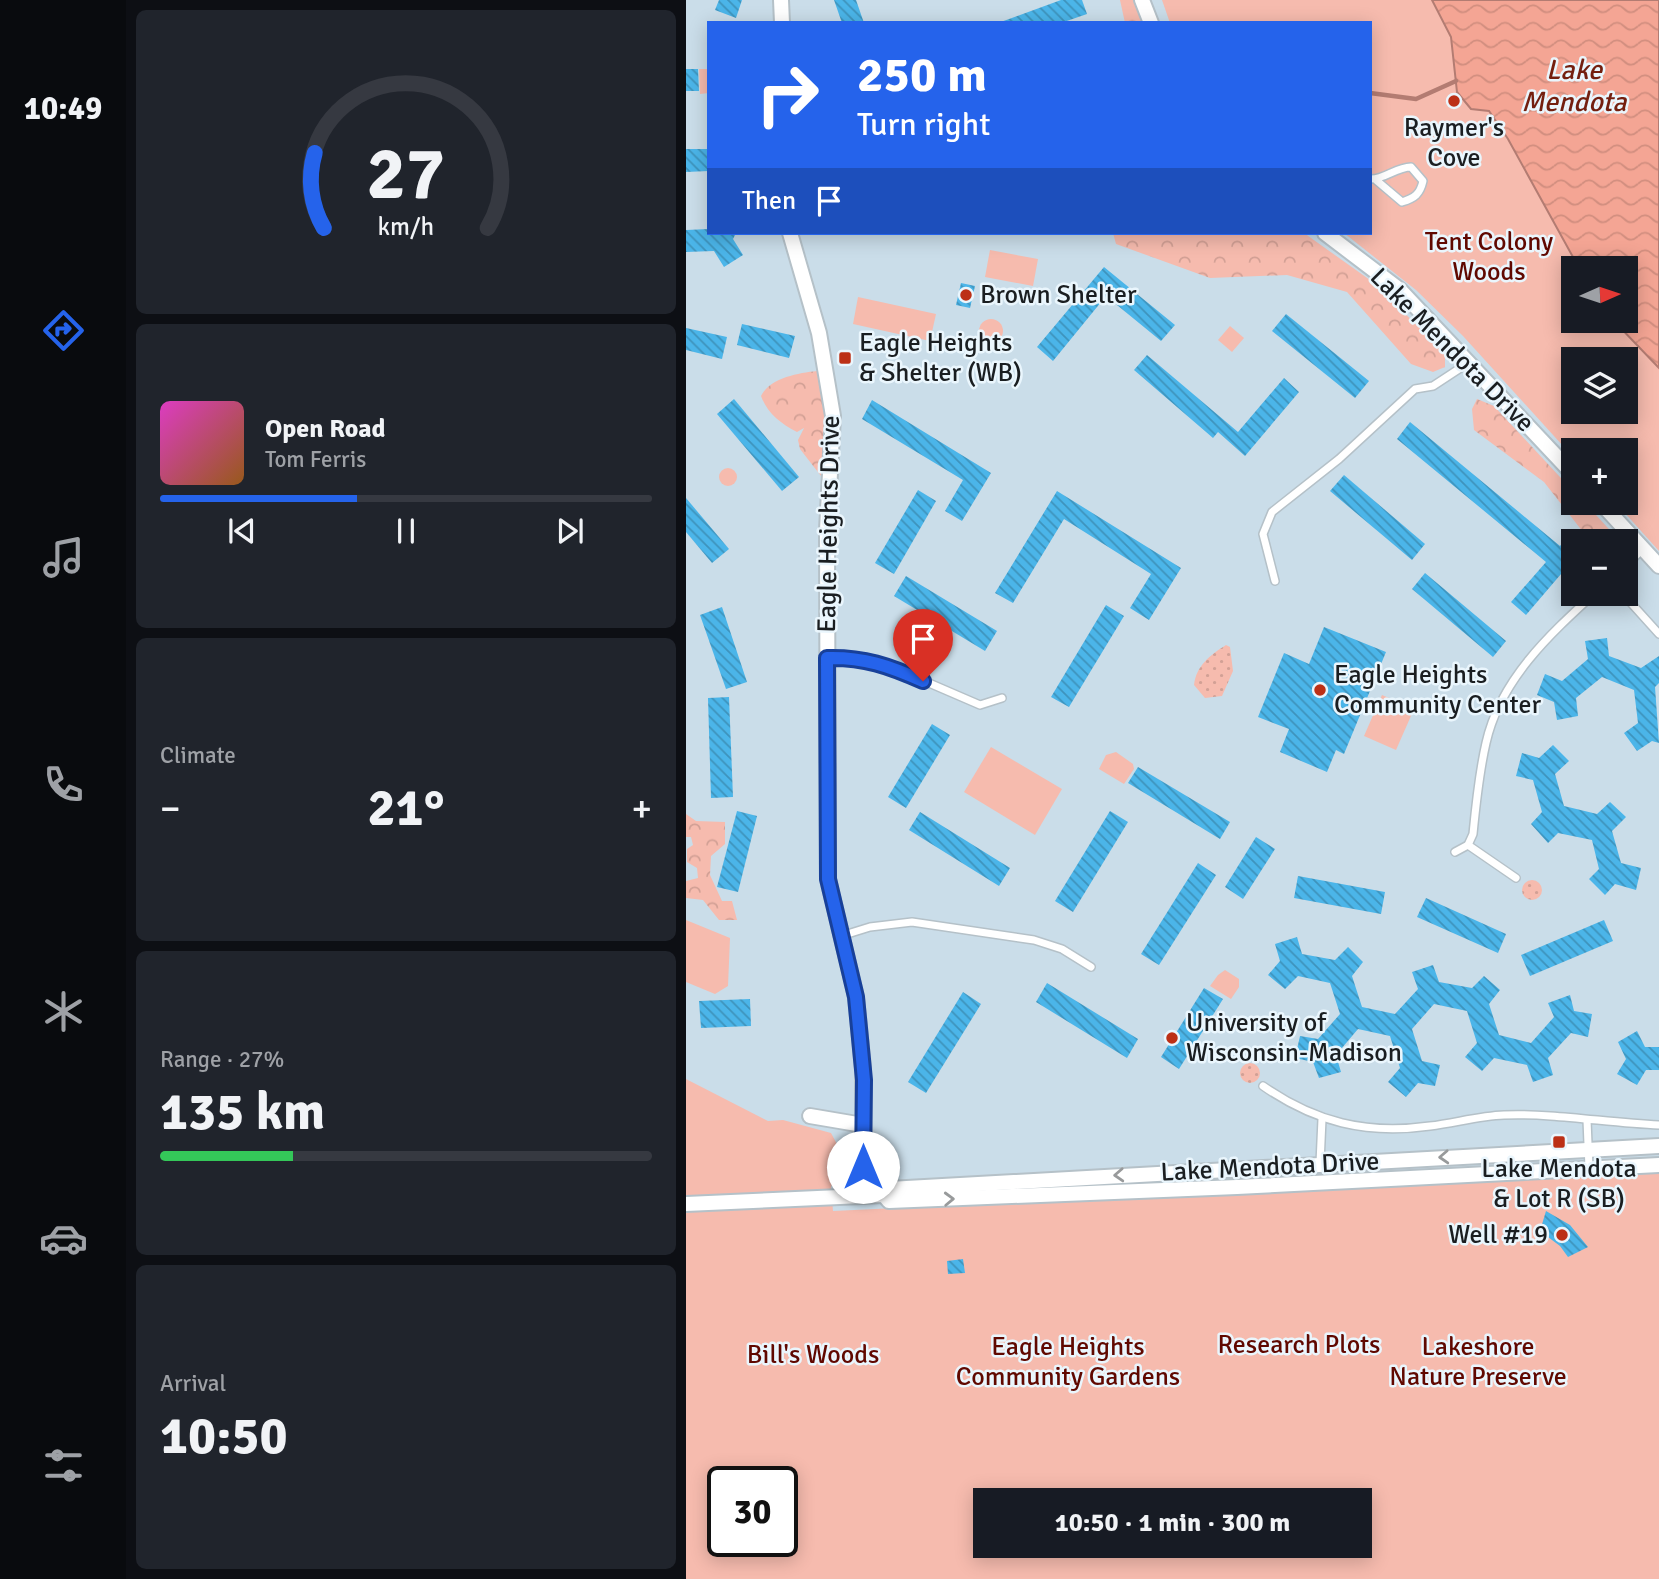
<!DOCTYPE html>
<html lang="en">
<head>
<meta charset="utf-8">
<style>
  :root { --surface:#171b24; --page:#20242c; --text:#f1f3f6; --muted:#9ea1a6; --line:#363941; --accent:#2563eb }
  body { margin:0; font-family:Signika,sans-serif; background:var(--page); color:var(--text); height:100vh; display:flex; flex-direction:column; font-size:26px; white-space:nowrap }
  * { box-sizing:border-box; margin:0 }
  p { font-size:23px; color:var(--muted) }
  .icon { flex:none; width:38px; height:38px; fill:none; stroke:currentColor; stroke-width:2; stroke-linecap:round; stroke-linejoin:round }
  .map { position:relative; flex:1; overflow:hidden }
  .side { display:flex; flex-direction:column; gap:10px; padding:10px; background:#0d0f14; width:560px }
  .side>* { flex:none }
  .banner { position:absolute; left:21px; top:21px; width:665px; height:214px; border-radius:0px; box-shadow:0 4px 18px #0003; background:#2563eb; color:#fff; overflow:hidden }
  .needle { width:46px; rotate:87deg }
  .buttons { position:absolute; left:875px; top:256px; display:grid; gap:14px }
  .buttons a { display:grid; place-items:center; width:77px; height:77px; border-radius:0px; background:var(--surface); box-shadow:0 4px 18px #0003; font-size:35px }
  .speed { position:absolute; left:21px; top:1466px; display:flex; gap:14px; font-size:35px; font-weight:700; text-align:center }
  .speed>* { display:grid; place-content:center; width:91px; height:91px; border-radius:50%; background:var(--surface); box-shadow:0 4px 18px #0003; line-height:1 }
  .speed .limit { border:4px solid #111; border-radius:10px; background:#fff; color:#111 }
  .pin { position:absolute; display:grid; place-items:center; width:60px; height:60px; color:#fff; margin:-72px -30px; border-radius:50% 50% 50% 0; rotate:-45deg; box-shadow:0 0 7px #0007 }
  .pin .icon { rotate:45deg }
  .me { position:absolute; width:77px; margin:-38px; rotate:0deg; stroke-linejoin:round; filter:drop-shadow(0 0 5px #0008) }
  .turn { display:flex; align-items:center; gap:24px; height:147px; padding:0 35px; font-size:32px }
  .turn .icon { width:91px; height:91px; stroke-width:2.5 }
  .turn b { display:block; font-size:49px; line-height:60px }
  .then { display:flex; align-items:center; height:66px; padding:0 35px; background:#0003; gap:14px; font-size:26px }
  .big { font-size:52px; font-weight:700; line-height:1.1 }
  .side .tile { flex:1; display:flex; flex-direction:column; justify-content:center; gap:10px; min-width:0; padding:0 24px; border-radius:10px; background:var(--page) }
  .side .dial { align-items:center; gap:0 }
  .dial svg { height:182px; overflow:visible; fill:none; stroke:var(--line); stroke-width:7; stroke-linecap:round; text-anchor:middle }
  .dial text { fill:var(--text); stroke:none }
  .song { display:flex; align-items:center; gap:21px }
  .cover { width:84px; height:84px; border-radius:10px; background:linear-gradient(135deg,hsl(310 70% 55%),hsl(30 70% 35%)) }
  .played { height:7px; border-radius:4px; background:linear-gradient(90deg,var(--accent) 40%,var(--line) 40%) }
  .keys { display:flex; justify-content:space-around; direction:ltr }
  .heat { display:flex; justify-content:space-between; align-items:center; font-size:38px; direction:ltr }
  .charge { height:10px; border-radius:5px; background:linear-gradient(90deg,#34c759 27%,var(--line) 0) }
  .trip { position:absolute; left:287px; top:1488px; width:399px; height:70px; border-radius:0px; background:var(--surface); box-shadow:0 4px 18px #0003; font-weight:700; line-height:70px; text-align:center }
  main { display:flex; flex:1; min-height:0 }
  .tab-bar { display:flex; flex-direction:column; width:126px; justify-content:space-around; align-items:center; background:#090b0e; color:var(--muted) }
  .tab-bar .icon { width:49px; height:49px }
  .tab-bar .active { color:var(--accent) }
  .tab-bar b { font-size:32px; color:var(--text) }
  .map>svg:first-child { display:block }
  .built { fill:#cadde9; fill-rule:evenodd }
  .grass { fill:url(#grass-dots) }
  .forest { fill:url(#forest-crowns) }
  .green { fill:#f6bbae; fill-rule:evenodd }
  .water { fill:url(#water-waves); stroke:#b37c72; stroke-width:2 }
  .lines { fill:none; stroke-linecap:round; stroke-linejoin:round }
  .stream { stroke:#b37c72; stroke-width:4.5 }
  .building { fill:url(#building-back-hatch) }
  .lane-casing { stroke:#b5c1c8; stroke-width:10 }
  .street-casing { stroke:#b5c1c8; stroke-width:18 }
  .lane { stroke:#fff; stroke-width:7 }
  .street { stroke:#fff; stroke-width:14 }
  .oneway { stroke:#989a9b }
  .route-casing { stroke:#184099; stroke-width:18 }
  .route { stroke:#2563eb; stroke-width:12 }
  .poi-dot { fill:#bc3016; stroke:#eaf6fd; stroke-width:2.5 }
  .labels { text-anchor:middle; dominant-baseline:central; stroke-width:5; stroke-linejoin:round; paint-order:stroke }
  .poi-label { font-size:26px; fill:#1a1e21; stroke:#eaf6fd; text-anchor:start }
  .park-label { font-size:26px; fill:#600800; stroke:#eaf6fd }
  .street-label { font-size:26px; fill:#1a1e21; stroke:#eaf6fd }
  .water-label { font-size:28px; font-style:italic; fill:#741f0f; stroke:#eaf6fd }
</style>
</head>
<body>
<main>
<nav class="tab-bar">
<b>10:49</b>
<svg class="icon active" aria-label="directions" viewBox="0 0 24 24"><path d="M12 3l9 9-9 9-9-9zM9 14v-3h6M13 9l2 2-2 2"/></svg>
<svg class="icon" aria-label="music" viewBox="0 0 24 24"><path d="M9 18V5l10-2v13"/><circle cx="6" cy="18" r="3"/><circle cx="16" cy="16" r="3"/></svg>
<svg class="icon" aria-label="phone" viewBox="0 0 24 24"><path d="M5 4h4l2 5-3 2q2 4 5 5l2-3 5 2v4C11 20 4 13 5 4z"/></svg>
<svg class="icon" aria-label="climate" viewBox="0 0 24 24"><path d="M12 3v18M4 7l16 10M4 17L20 7"/></svg>
<svg class="icon" aria-label="car" viewBox="0 0 24 24"><path d="M5 17H2v-5l4-1 3-4h7l3 4 3 1v5h-3M9 17h6M6 11h13"/><circle cx="7" cy="17" r="2"/><circle cx="17" cy="17" r="2"/></svg>
<svg class="icon" aria-label="filters" viewBox="0 0 24 24"><path d="M4 7h16M4 17h16"/><circle cx="9" cy="7" r="2"/><circle cx="15" cy="17" r="2"/></svg>
</nav>
<section class="side">
<div class="tile dial"><svg viewBox="0 0 100 80">
<path d="M14 69A42 42 0 1 1 86 69"/>
<path d="M14 69A42 42 0 0 1 10 36" stroke="#2563eb"/>
<text x="50" y="56" font-size="32" font-weight="700">27</text>
<text x="50" y="72" font-size="11">km/h</text>
</svg></div>
<div class="tile">
<div class="song"><i class="cover"></i><div><b>Open Road</b><p>Tom Ferris</p></div></div>
<div class="played"></div>
<div class="keys"><svg class="icon" aria-label="previous" viewBox="0 0 24 24"><path d="M18 5L8 12l10 7zM5 5v14"/></svg><svg class="icon" aria-label="pause" viewBox="0 0 24 24"><path d="M8 5v14M16 5v14"/></svg><svg class="icon" aria-label="next" viewBox="0 0 24 24"><path d="M6 5l10 7-10 7zM19 5v14"/></svg></div>
</div>
<div class="tile"><p>Climate</p>
<div class="heat"><a>−</a><b class="big">21°</b><a>+</a></div>
</div>
<div class="tile"><p>Range · 27%</p><b class="big">135 km</b><div class="charge"></div></div>
<div class="tile"><p>Arrival</p><b class="big">10:50</b></div>
</section>
<div class="map">
<svg width="973" height="1579" viewBox="0 0 973 1579">
  <defs>
    <pattern id="grass-dots" width="8" height="8" patternUnits="userSpaceOnUse" patternTransform="scale(1.75)"><rect width="8" height="8" fill="#f6bbae"/><path d="M2 2h.1M6 6h.1" fill="none" stroke="#d2a095" stroke-width="1.8" stroke-linecap="round"/></pattern>
    <pattern id="forest-crowns" width="20" height="18" patternUnits="userSpaceOnUse" patternTransform="scale(1.75)"><rect width="20" height="18" fill="#f6bbae"/><path d="M2 6a3 3 0 1 1 6 0M12 15a3 3 0 1 1 6 0" fill="none" stroke="#d2a095"/></pattern>
    <pattern id="water-waves" width="16" height="10" patternUnits="userSpaceOnUse" patternTransform="scale(1.75)"><rect width="16" height="10" fill="#f4a594"/><path d="M0 5q4-4 8 0t8 0" fill="none" stroke="#d18e7f"/></pattern>
    <pattern id="building-back-hatch" width="6" height="6" patternUnits="userSpaceOnUse" patternTransform="scale(1.75)"><rect width="6" height="6" fill="#4bb5e9"/><path d="M-1 5l2 2M0 0l6 6M5-1l2 2" fill="none" stroke="#3e93bc"/></pattern>
  </defs>
  <rect width="100%" height="100%" fill="#dde9f0"/>
  <path class="built" d="M0,0H746L893,268H887V320H927L973,368V1579H0ZM23,23H684V233H23ZM887,359H940V411H887ZM887,450H940V502H887ZM887,541H940V593H887ZM37,1482H96V1542H37ZM299,1500H674V1545H299Z"/>
  <g class="grass">
    <path d="M540,645L544,647L547,671L536,696L519,698L508,685C510,666 524,655 540,645Z"/>
    <circle cx="846" cy="890" r="10"/>
    <circle cx="564" cy="1073" r="10"/>
  </g>
  <g class="forest">
    <path d="M434,0H450L459,23H439Z"/>
    <path d="M427,233H618L684,280L759,352V367L747,372L725,364L661,292L601,275L524,278L430,244Z"/>
    <path d="M131,371L140,400V476H135L114,449L112,440L118,428L111,432C95,424 81,413 75,396C84,378 112,373 131,371Z"/>
    <path d="M791,399L808,406L887,491V502H898L934,541H904L858,482L788,430L786,409Z"/>
    <path d="M0,814L10,821L39,822V844L25,856L24,875L36,901H46L51,920H33L17,900L0,898V881L12,878L11,868L1,862V849L7,845L5,837H0Z"/>
  </g>
  <g class="green">
    <path d="M476,0H746L765,37L771,92L785,109L803,111L822,139L893,268H887V320H927L973,368V551L929,502H940V450H887V457L777,336L730,290L658,233H684V23H484ZM887,359H940V411H887Z"/>
    <path d="M13,69H23V93L14,94Z"/>
    <path d="M304,250L352,259L347,286L299,277Z"/>
    <path d="M172,297L250,314L244,341L167,324Z"/>
    <circle cx="305" cy="331" r="12"/>
    <path d="M544,326L558,338L546,352L532,340Z"/>
    <circle cx="42" cy="477" r="9"/>
    <path d="M696,695L728,709L710,750L678,736Z"/>
    <path d="M305,747L376,789L349,835L278,792Z"/>
    <path d="M430,752L447,764L448,769L438,784L413,769L420,755Z"/>
    <path d="M0,920L44,938L42,986L29,994L0,982Z"/>
    <path d="M539,970L553,979V987L545,999L524,986L532,975Z"/>
    <path d="M0,1079L82,1121L97,1120L145,1133L161,1163L159,1178L145,1186L147,1211L973,1172V1579H0ZM37,1482H96V1542H37ZM299,1500H674V1545H299Z"/>
  </g>
  <path class="water" d="M746,0H973V368L927,320H940V268H893L822,139L803,111L785,109L771,92L765,37Z"/>
  <g class="lines">
    <path class="stream" d="M684,93L730,99L770,81"/>
  </g>
  <g class="building">
    <path d="M33,0H56L50,18L29,10Z"/>
    <path d="M148,0H170L178,23H156Z"/>
    <path d="M375,0H396L401,14L375,23H312Z"/>
    <path d="M0,69H12L13,91H0Z"/>
    <path d="M0,149H23V171L0,172Z"/>
    <path d="M23,229V233H50L47,239L57,255L38,267L28,251L0,252V230Z"/>
    <path d="M418,267L489,325L475,341L420,296L367,361L351,347Z"/>
    <path d="M275,283L289,286L284,308L270,305Z"/>
    <path d="M600,314L683,381L669,398L586,331Z"/>
    <path d="M56,324L109,336L103,358L51,345Z"/>
    <path d="M0,328L41,337L36,359L0,350Z"/>
    <path d="M461,355L552,432L598,378L613,392L559,456L532,432L527,438L448,370Z"/>
    <path d="M48,399L113,477L96,491L31,414Z"/>
    <path d="M186,400L305,473L276,521L259,511L277,480L176,419Z"/>
    <path d="M724,422L874,546L881,538L887,544V560L840,615L825,602L860,562L711,439Z"/>
    <path d="M658,475L739,544L726,560L644,491Z"/>
    <path d="M232,490L250,501L208,574L189,563Z"/>
    <path d="M371,491L495,568L463,620L444,608L465,574L378,519L327,603L309,593Z"/>
    <path d="M0,498L43,549L26,563L0,532Z"/>
    <path d="M739,573L820,641L807,657L726,589Z"/>
    <path d="M220,576L311,631L299,651L208,596Z"/>
    <path d="M420,605L438,616L383,707L365,697Z"/>
    <path d="M36,607L61,682L40,689L14,615Z"/>
    <path d="M638,627L700,652L658,754L650,750L641,772L594,752L603,729L572,717L598,653L623,664Z"/>
    <path d="M921,638L923,656L955,668L973,656V683L969,687L973,743L966,741L951,751L938,733L952,723L948,690L916,677L890,698L892,716L871,720L868,702L851,695L859,674L876,681L902,659L899,641Z"/>
    <path d="M43,697L47,797L25,798L22,698Z"/>
    <path d="M246,724L264,735L220,808L202,797Z"/>
    <path d="M867,745L883,761L869,774L878,806L911,814L924,802L940,817L926,831L935,863L955,868L950,890L929,884L919,895L903,879L913,869L906,840L872,833L862,843L845,824L856,812L847,780L830,776L836,753L853,758Z"/>
    <path d="M452,767L544,822L534,839L442,783Z"/>
    <path d="M51,811L71,816L52,892L31,887Z"/>
    <path d="M424,811L442,822L387,912L369,901Z"/>
    <path d="M234,812L324,868L313,886L223,830Z"/>
    <path d="M570,837L589,849L557,899L539,887Z"/>
    <path d="M512,863L530,875L473,965L455,954Z"/>
    <path d="M612,876L699,892L695,914L608,898Z"/>
    <path d="M740,898L820,934L812,953L731,917Z"/>
    <path d="M918,920L927,941L844,976L835,955Z"/>
    <path d="M611,937L616,954L649,960L662,947L677,962L666,976L676,1007L709,1014L732,989L726,972L747,965L753,982L786,988L798,976L814,990L803,1004L813,1035L845,1043L868,1017L862,1003L884,995L888,1011L906,1014L902,1037L885,1033L862,1058L867,1075L847,1082L841,1065L827,1062L808,1058L796,1071L779,1057L791,1043L781,1011L748,1004L726,1029L736,1061L754,1065L749,1086L732,1083L720,1097L702,1082L714,1068L704,1036L672,1029L650,1055L655,1072L633,1078L627,1062L609,1058L614,1036L632,1039L654,1014L644,983L612,976L599,989L582,975L594,961L589,944Z"/>
    <path d="M361,983L452,1039L441,1058L350,1002Z"/>
    <path d="M518,988L537,999L493,1069L475,1057Z"/>
    <path d="M277,992L295,1004L240,1093L222,1082Z"/>
    <path d="M64,999L65,1026L15,1028L13,1001Z"/>
    <path d="M951,1031L959,1047H973V1070H960L951,1085L931,1074L940,1059L932,1042Z"/>
    <path d="M860,1211L884,1225L902,1247L882,1257L874,1246L854,1231Z"/>
    <path d="M277,1259L279,1273L262,1274L261,1261Z"/>
  </g>
  <g class="lines">
    <g class="lane-casing">
      <g id="lane">
        <path d="M684,179C698,180 710,167 725,167L737,181C734,194 729,198 716,202L690,180"/>
        <path d="M940,565L957,549"/>
        <path d="M589,581L577,534L586,512L653,459L729,389L747,386L782,363"/>
        <path d="M936,593L973,634"/>
        <path d="M142,658L168,657L192,661L294,705L316,698"/>
        <path d="M782,845L830,878"/>
        <path d="M769,852L782,845L787,834C790,803 793,773 800,743C814,680 863,635 909,593"/>
        <path d="M155,936L184,927L226,922L348,940L376,949L405,967"/>
        <path d="M577,1086C629,1122 680,1135 744,1126C769,1123 793,1116 818,1115C869,1113 922,1123 973,1125"/>
        <path d="M901,1120L903,1168"/>
        <path d="M634,1163L636,1119"/>
      </g>
    </g>
    <g class="street-casing">
      <g id="street">
        <path d="M95,0L96,23"/>
        <path d="M456,0L465,23"/>
        <path d="M104,233L133,333L147,416L141,530L142,879L170,997L177,1068L178,1196"/>
        <path d="M639,233L714,290L887,474"/>
        <path d="M914,502L973,566"/>
        <path d="M124,1116L177,1125"/>
        <path d="M198,1195L203,1201L551,1187L973,1165"/>
        <path d="M0,1204L198,1195L203,1189L973,1146"/>
      </g>
    </g>
    <use href="#lane" class="lane"/>
    <use href="#street" class="street"/>
  </g>
  <defs><path id="oneway-chevron" d="M-2-3.5L2.5 0L-2 3.5" fill="none" stroke-width="1.6" stroke-linecap="round" stroke-linejoin="round" transform="scale(1.75)"/></defs>
  <g class="oneway">
    <use href="#oneway-chevron" transform="translate(758 1157) rotate(177)"/>
    <use href="#oneway-chevron" transform="translate(433 1175) rotate(177)"/>
    <use href="#oneway-chevron" transform="translate(263 1199) rotate(-2)"/>
  </g>
  <g class="lines">
    <g class="route-casing">
      <path id="route" d="M177,1167L178,1080L170,997L142,879L141,658C178,657 203,666 237,681"/>
    </g>
    <use href="#route" class="route"/>
  </g>
  <g class="poi-dot">
    <circle cx="768" cy="101" r="7"/>
    <circle cx="280" cy="295" r="7"/>
    <rect x="152" y="351" width="14" height="14" rx="3.5"/>
    <circle cx="634" cy="690" r="7"/>
    <circle cx="486" cy="1038" r="7"/>
    <rect x="866" y="1135" width="14" height="14" rx="3.5"/>
    <circle cx="876" cy="1235" r="7"/>
  </g>
  <g class="labels">
    <g class="poi-label">
      <text x="768" y="128" text-anchor="middle">Raymer's<tspan x="768" dy="30">Cove</tspan></text>
      <text x="294" y="295">Brown Shelter</text>
      <text x="173" y="343">Eagle Heights<tspan x="173" dy="30">&amp; Shelter (WB)</tspan></text>
      <text x="648" y="675">Eagle Heights<tspan x="648" dy="30">Community Center</tspan></text>
      <text x="500" y="1023">University of<tspan x="500" dy="30">Wisconsin-Madison</tspan></text>
      <text x="873" y="1169" text-anchor="middle">Lake Mendota<tspan x="873" dy="30">&amp; Lot R (SB)</tspan></text>
      <text x="862" y="1235" text-anchor="end">Well #19</text>
    </g>
    <g class="park-label">
      <text x="803" y="242">Tent Colony<tspan x="803" dy="30">Woods</tspan></text>
      <text x="613" y="1345">Research Plots</text>
      <text x="382" y="1347">Eagle Heights<tspan x="382" dy="30">Community Gardens</tspan></text>
      <text x="792" y="1347">Lakeshore<tspan x="792" dy="30">Nature Preserve</tspan></text>
      <text x="127" y="1355">Bill's Woods</text>
    </g>
    <g class="street-label">
      <text transform="translate(766 350) rotate(45)">Lake Mendota Drive</text>
      <text transform="translate(143 524) rotate(-89)">Eagle Heights Drive</text>
      <text transform="translate(584 1167) rotate(-3)">Lake Mendota Drive</text>
    </g>
    <g class="water-label">
      <text x="888" y="70">Lake<tspan x="888" dy="32">Mendota</tspan></text>
    </g>
  </g>
</svg>
<div class="buttons">
<a><svg class="needle" viewBox="-14 -14 28 28"><path d="M0-13l5 13h-10z" fill="#e53935"/><path d="M0 13l5-13h-10z" fill="#9ea1a6"/></svg></a>
<a><svg class="icon" aria-label="layers" viewBox="0 0 24 24"><path d="M12 4l9 5-9 5-9-5zM3 14l9 5 9-5"/></svg></a>
<a>+</a>
<a>−</a>
</div>
<div class="speed"><div class="limit">30</div></div>
<div class="pin" style="left:237px;top:681px;background:#d93025"><svg class="icon" aria-label="arrive" viewBox="0 0 24 24"><path d="M6 21V4h12l-3 4 3 4H6"/></svg></div>
<svg class="me" style="left:177px;top:1167px" viewBox="-20 -20 40 40"><circle r="19" fill="#fff"/><path d="M0-13L10 11 0 6-10 11z" fill="#2563eb"/></svg>
<div class="trip">10:50 · 1 min · 300 m</div>
<div class="banner">
<div class="turn"><svg class="icon" aria-label="right" viewBox="0 0 24 24"><path d="M7 20v-9h11M14 6l5 5-5 5"/></svg><div><b>250 m</b>Turn right</div></div>
<div class="then">Then<svg class="icon" aria-label="arrive" viewBox="0 0 24 24"><path d="M6 21V4h12l-3 4 3 4H6"/></svg></div>
</div>
</div>
</main>
</body>
</html>
